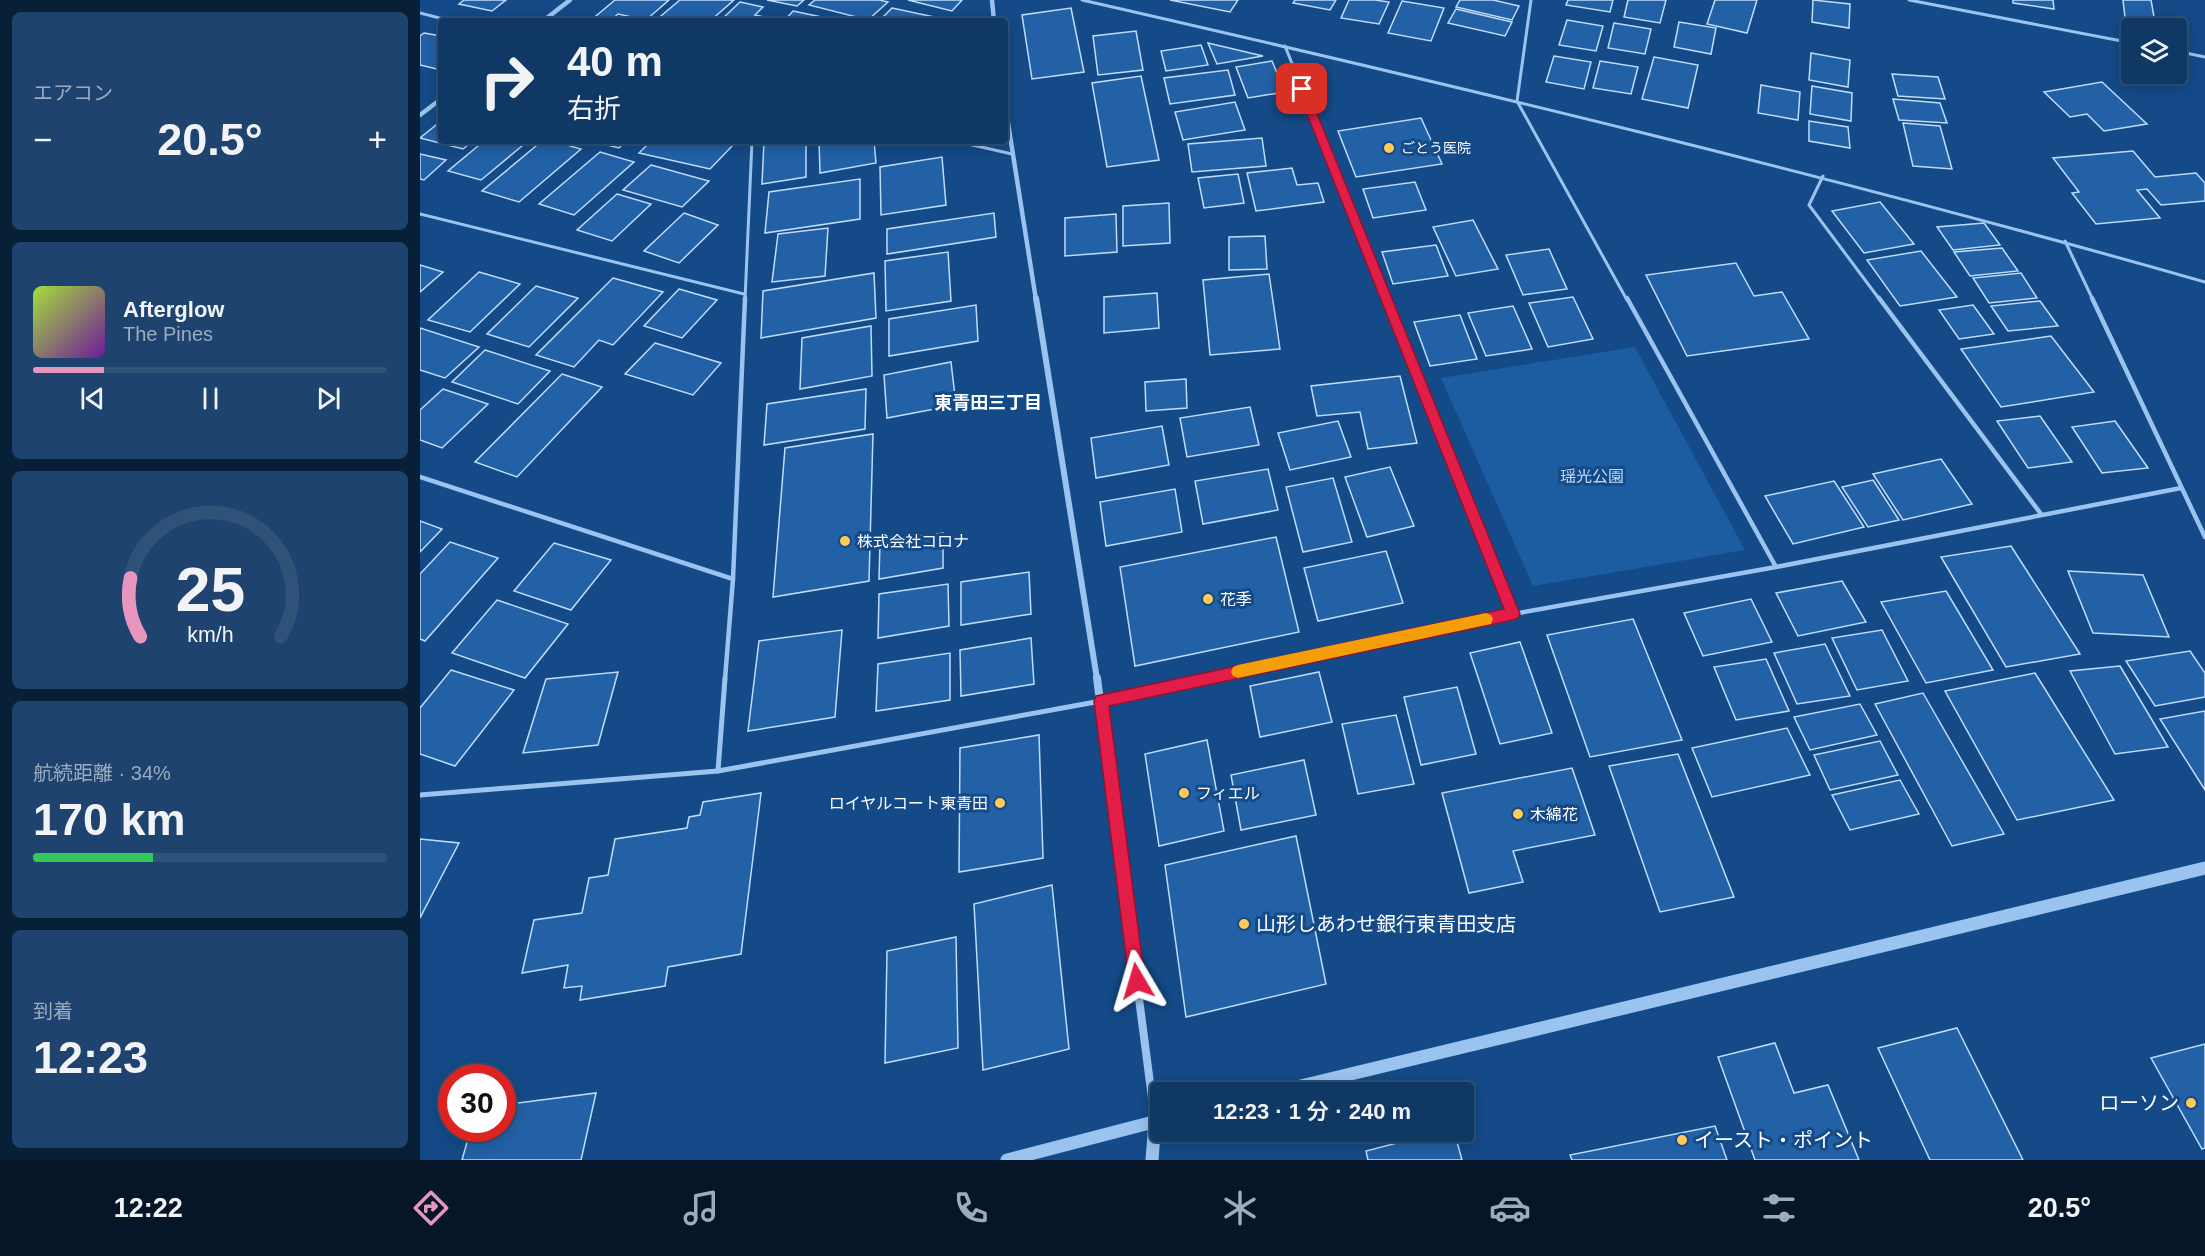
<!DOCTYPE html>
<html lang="ja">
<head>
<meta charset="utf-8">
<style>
  :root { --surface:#0f3865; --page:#1d436e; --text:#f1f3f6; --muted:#9bacbf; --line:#2f5279; --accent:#e797bd }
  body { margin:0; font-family:Helvetica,"Noto Sans JP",sans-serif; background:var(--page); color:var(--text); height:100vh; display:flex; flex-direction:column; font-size:22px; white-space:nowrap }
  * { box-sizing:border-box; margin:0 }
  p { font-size:20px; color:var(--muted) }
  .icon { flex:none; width:33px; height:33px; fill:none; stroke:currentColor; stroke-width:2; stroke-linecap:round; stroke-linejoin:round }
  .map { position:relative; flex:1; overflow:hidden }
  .panel { display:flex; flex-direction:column; gap:12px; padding:12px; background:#081f38; width:420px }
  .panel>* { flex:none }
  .banner { position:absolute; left:18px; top:18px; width:570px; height:126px; border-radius:6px; box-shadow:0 3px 15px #0003,0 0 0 2px var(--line); background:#0f3865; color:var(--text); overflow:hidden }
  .buttons { position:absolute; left:1701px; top:18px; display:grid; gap:12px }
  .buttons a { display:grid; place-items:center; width:66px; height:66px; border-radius:6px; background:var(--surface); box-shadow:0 3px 15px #0003,0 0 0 2px var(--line); font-size:30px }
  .speed { position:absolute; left:18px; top:1064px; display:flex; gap:12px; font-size:30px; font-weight:700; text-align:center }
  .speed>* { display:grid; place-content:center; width:78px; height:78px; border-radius:50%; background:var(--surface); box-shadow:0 3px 15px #0003,0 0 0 2px var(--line); line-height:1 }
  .speed .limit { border:9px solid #d22; background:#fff; color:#111 }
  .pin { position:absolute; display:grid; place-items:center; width:51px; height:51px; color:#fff; margin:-26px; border-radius:12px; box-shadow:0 3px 9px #0006 }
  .me { position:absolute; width:66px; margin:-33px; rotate:353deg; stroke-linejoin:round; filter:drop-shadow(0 0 4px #0008) }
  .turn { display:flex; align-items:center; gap:21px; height:126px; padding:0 30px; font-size:27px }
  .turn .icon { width:78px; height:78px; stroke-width:2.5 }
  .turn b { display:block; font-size:42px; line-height:51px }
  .big { font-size:45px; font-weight:600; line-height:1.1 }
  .panel .tile { flex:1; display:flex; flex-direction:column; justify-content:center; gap:9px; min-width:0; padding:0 21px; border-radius:9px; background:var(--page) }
  .panel .dial { align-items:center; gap:0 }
  .dial svg { height:156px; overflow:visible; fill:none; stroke:var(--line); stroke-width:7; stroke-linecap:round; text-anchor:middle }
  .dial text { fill:var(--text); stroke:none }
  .song { display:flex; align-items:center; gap:18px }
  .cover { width:72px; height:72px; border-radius:9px; background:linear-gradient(135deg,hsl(80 70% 55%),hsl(280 70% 35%)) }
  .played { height:6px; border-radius:3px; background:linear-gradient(90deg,var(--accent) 20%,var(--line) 20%) }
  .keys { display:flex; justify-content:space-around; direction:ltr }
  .heat { display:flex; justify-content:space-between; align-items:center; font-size:33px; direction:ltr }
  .charge { height:9px; border-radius:4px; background:linear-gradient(90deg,#34c759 34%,var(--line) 0) }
  .trip { position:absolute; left:730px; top:1082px; width:324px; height:60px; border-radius:6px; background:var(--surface); box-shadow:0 3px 15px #0003,0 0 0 2px var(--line); font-weight:600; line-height:60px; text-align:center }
  .tabs { display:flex; height:96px; justify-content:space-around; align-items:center; background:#061628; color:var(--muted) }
  .tabs .icon { width:42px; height:42px }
  .tabs .on { color:var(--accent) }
  .tabs b { font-size:27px; color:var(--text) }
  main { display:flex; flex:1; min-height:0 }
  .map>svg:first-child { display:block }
  .green { fill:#1c5ca1 }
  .building { fill:#2261a6; stroke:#bfdcfb; stroke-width:1.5 }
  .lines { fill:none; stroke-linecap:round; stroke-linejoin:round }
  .service-far2 { stroke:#9ac3ef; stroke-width:3 }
  .service-far1 { stroke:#9ac3ef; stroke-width:4.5 }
  .service { stroke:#9ac3ef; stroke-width:5 }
  .minor-far2 { stroke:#9ac3ef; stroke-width:4.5 }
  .minor-far1 { stroke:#9ac3ef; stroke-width:6 }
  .minor { stroke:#9ac3ef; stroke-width:8 }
  .tertiary { stroke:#9ac3ef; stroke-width:13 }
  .route { fill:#e11d48; stroke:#92132f; stroke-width:1.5 }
  .slow { fill:#f59e0b }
  .poi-dot { fill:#ffca57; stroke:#144a87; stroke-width:2 }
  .labels { text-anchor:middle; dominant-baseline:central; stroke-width:6; stroke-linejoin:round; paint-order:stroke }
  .far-poi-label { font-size:14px; fill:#fff; stroke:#144a87; text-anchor:start }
  .park-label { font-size:16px; fill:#bfdcfb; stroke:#144a87 }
  .poi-label { font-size:16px; fill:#fff; stroke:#144a87; text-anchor:start }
  .neighbourhood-label { font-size:18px; font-weight:bold; fill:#fff; stroke:#144a87 }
  .near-poi-label { font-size:20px; fill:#fff; stroke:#144a87; text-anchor:start }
</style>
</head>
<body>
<main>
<section class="panel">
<div class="tile"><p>エアコン</p>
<div class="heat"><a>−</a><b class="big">20.5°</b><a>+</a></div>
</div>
<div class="tile">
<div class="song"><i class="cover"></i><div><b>Afterglow</b><p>The Pines</p></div></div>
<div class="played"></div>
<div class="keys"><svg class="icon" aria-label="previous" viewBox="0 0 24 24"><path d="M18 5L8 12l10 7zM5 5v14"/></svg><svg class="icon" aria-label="pause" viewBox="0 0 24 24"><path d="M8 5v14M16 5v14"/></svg><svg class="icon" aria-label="next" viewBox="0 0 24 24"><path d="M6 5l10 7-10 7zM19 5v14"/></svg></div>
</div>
<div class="tile dial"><svg viewBox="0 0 100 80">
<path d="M14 69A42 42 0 1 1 86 69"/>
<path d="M14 69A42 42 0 0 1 9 39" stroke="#e797bd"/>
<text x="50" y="56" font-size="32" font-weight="700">25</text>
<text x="50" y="72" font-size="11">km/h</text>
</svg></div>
<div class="tile"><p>航続距離 · 34%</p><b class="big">170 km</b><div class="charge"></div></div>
<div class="tile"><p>到着</p><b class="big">12:23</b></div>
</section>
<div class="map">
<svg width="1785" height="1160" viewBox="0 0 1785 1160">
  <rect width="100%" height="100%" fill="#144a87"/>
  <path class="green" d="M1215,347L1325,550L1113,586L1021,378Z"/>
  <g class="building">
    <path d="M44,0H86L72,11L39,4Z"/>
    <path d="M195,0H249L226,20L198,14L190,21H170Z"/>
    <path d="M260,0H314L290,21H235Z"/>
    <path d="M347,0H384L377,6Z"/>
    <path d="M395,0H459L468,2L448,20L389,5Z"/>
    <path d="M488,0H542L532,11Z"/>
    <path d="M750,0H818L810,12Z"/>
    <path d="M875,0H916L910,10L873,3Z"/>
    <path d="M929,0H955L969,2L959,24L921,18Z"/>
    <path d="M1040,0H1073L1099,6L1092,20L1036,7Z"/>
    <path d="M1148,0H1193L1190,12L1146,5Z"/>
    <path d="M1208,0H1246L1240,23L1204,17Z"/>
    <path d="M1295,0H1337L1327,33L1287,24Z"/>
    <path d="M1393,0L1430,4L1429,28L1392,22Z"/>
    <path d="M1593,0H1633L1634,9L1593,3Z"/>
    <path d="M1703,0H1731L1736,28H1712V35H1707Z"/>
    <path d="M982,1L1024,8L1011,41L968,33Z"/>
    <path d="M320,2L343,7L335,15L354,19L351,21H300Z"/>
    <path d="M472,8L533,21H459Z"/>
    <path d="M651,8L664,72L612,79L602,15Z"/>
    <path d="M1036,9L1092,22L1085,36L1028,23Z"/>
    <path d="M373,11L406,18L402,21H364Z"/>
    <path d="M1147,20L1183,26L1176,51L1139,45Z"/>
    <path d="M1259,22L1296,28L1291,54L1254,47Z"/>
    <path d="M1194,23L1231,29L1225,54L1188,48Z"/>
    <path d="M716,31L723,70L678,75L673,36Z"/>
    <path d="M4,33L21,36V70L0,65V36Z"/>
    <path d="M788,43L843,56L797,64Z"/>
    <path d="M781,45L788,65L746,71L741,51Z"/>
    <path d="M1391,53L1430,60L1428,87L1389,80Z"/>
    <path d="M1134,56L1171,62L1164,89L1126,82Z"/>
    <path d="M1234,57L1278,65L1268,108L1222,99Z"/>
    <path d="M852,61L865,92L828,98L816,67Z"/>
    <path d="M1180,61L1218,67L1211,94L1173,88Z"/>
    <path d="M808,70L815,95L750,104L744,78Z"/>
    <path d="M1472,74L1518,77L1525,99L1478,96Z"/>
    <path d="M721,76L739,160L687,167L672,83Z"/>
    <path d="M1682,82L1727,124L1684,131L1667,114L1650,117L1624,92Z"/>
    <path d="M1341,85L1380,92L1378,120L1338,113Z"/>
    <path d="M1392,86L1432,93L1431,121L1390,114Z"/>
    <path d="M1473,99L1520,103L1527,123L1479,120Z"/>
    <path d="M815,102L825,130L763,140L755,112Z"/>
    <path d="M1001,118L1022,164L936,177L918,131Z"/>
    <path d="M21,121V141H53L43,149L0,138Z"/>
    <path d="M1389,121L1428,127L1430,148L1389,141Z"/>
    <path d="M1483,123L1520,126L1532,169L1493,166Z"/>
    <path d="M842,138L846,166L772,172L768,144Z"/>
    <path d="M64,141H108L61,180L28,171Z"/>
    <path d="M122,141H133L161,149L99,202L62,191Z"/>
    <path d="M171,141H206L199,148Z"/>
    <path d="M231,141H303L315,143L290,169L219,153Z"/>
    <path d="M344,141H386V177L342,184Z"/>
    <path d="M399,141H437V144L454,141L456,163L400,173Z"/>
    <path d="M1713,151L1735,177L1776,173L1785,183V201L1741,205L1727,189L1717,190L1740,218L1676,224L1652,193L1659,192L1633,158Z"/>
    <path d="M180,152L214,162L154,215L119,204Z"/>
    <path d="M0,154L26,160L4,180L0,179Z"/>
    <path d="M522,157L526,205L461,215L460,167Z"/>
    <path d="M231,165L289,181L262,207L203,190Z"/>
    <path d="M872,168L877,185L898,183L904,202L836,211L827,173Z"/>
    <path d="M818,174L824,203L784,208L778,178Z"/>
    <path d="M440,179V219L345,233L349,192Z"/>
    <path d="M995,182L1006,210L953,218L943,189Z"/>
    <path d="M197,194L231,204L192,241L157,230Z"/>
    <path d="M1460,202L1494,244L1444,253L1412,211Z"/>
    <path d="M749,203L750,243L703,246V206Z"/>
    <path d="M264,213L298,225L259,263L224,251Z"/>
    <path d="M574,213L576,237L467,254V229Z"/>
    <path d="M696,214L697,252L645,256V218Z"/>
    <path d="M1053,220L1078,269L1036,276L1013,227Z"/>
    <path d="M1564,223L1580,245L1533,250L1517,227Z"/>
    <path d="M408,228L405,276L352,282L358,234Z"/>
    <path d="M845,236L847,269L809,270V237Z"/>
    <path d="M1016,245L1028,276L973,284L962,252Z"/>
    <path d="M1582,248L1598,271L1550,276L1534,252Z"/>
    <path d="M1129,249L1147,289L1103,295L1086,255Z"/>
    <path d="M1501,251L1537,297L1480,306L1447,260Z"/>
    <path d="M528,252L531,301L466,311L465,261Z"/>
    <path d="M1316,263L1334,296L1362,292L1389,339L1267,356L1226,275Z"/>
    <path d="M0,265L23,272L0,292Z"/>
    <path d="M59,272L100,284L50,332L8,320Z"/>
    <path d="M454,273L456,318L341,338L343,291Z"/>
    <path d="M1601,273L1617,298L1569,303L1553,278Z"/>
    <path d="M849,274L860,349L790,355L783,280Z"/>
    <path d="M193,278L243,292L193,345L179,340L154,367L116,355Z"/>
    <path d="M116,286L158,298L109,347L67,334Z"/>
    <path d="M259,289L297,300L262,338L224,326Z"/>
    <path d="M737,293L739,328L684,333V297Z"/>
    <path d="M1153,297L1173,339L1128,347L1109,303Z"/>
    <path d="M1620,301L1638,326L1588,331L1571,306Z"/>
    <path d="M556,305L558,341L469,356V319Z"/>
    <path d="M1553,305L1574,334L1539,339L1519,310Z"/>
    <path d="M1093,306L1112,349L1066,356L1048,313Z"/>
    <path d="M1040,315L1057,359L1010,366L994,322Z"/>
    <path d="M451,326L452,376L380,389L382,338Z"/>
    <path d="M0,328L59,347L25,378L0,370Z"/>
    <path d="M1631,336L1674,392L1581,407L1541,349Z"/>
    <path d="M235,343L301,363L273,395L205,374Z"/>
    <path d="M65,350L130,371L98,404L32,382Z"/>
    <path d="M531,362L536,405L467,418L464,375Z"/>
    <path d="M142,374L182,387L97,477L55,462Z"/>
    <path d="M980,376L997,443L948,449L940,412L897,416L891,386Z"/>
    <path d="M766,379L767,408L726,411L725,382Z"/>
    <path d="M23,389L68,404L22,448L0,440V410Z"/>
    <path d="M446,389L445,429L344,445L347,404Z"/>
    <path d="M830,407L839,445L767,457L760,418Z"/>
    <path d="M1620,416L1652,462L1608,468L1577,421Z"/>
    <path d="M918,421L931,457L870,470L858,433Z"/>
    <path d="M1695,421L1728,468L1682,473L1652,427Z"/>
    <path d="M742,426L749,465L676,478L671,438Z"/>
    <path d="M453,434L449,581L353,597L365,448Z"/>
    <path d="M1521,459L1552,504L1483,520L1453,474Z"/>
    <path d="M970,467L994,526L947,537L925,477Z"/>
    <path d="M848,469L858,510L783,524L775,481Z"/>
    <path d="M913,478L932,542L883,552L866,487Z"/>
    <path d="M1453,480L1479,520L1448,527L1422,487Z"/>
    <path d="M1414,481L1444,527L1373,544L1345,496Z"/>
    <path d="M755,489L762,532L686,546L680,502Z"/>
    <path d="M0,521L22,529L0,552Z"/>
    <path d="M523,533V568L459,579L460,542Z"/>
    <path d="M856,537L879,632L715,666L700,567Z"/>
    <path d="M30,542L78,558L5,641L0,639V574Z"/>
    <path d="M134,543L191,560L151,610L94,591Z"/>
    <path d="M1591,546L1660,654L1586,667L1521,557Z"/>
    <path d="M966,551L983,603L898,621L884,568Z"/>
    <path d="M1648,571L1723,575L1749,637L1673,633Z"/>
    <path d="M609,572L611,614L541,625V582Z"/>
    <path d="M1422,581L1446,622L1378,636L1356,593Z"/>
    <path d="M528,584L529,626L458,638L459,594Z"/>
    <path d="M1526,591L1573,670L1506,683L1461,602Z"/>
    <path d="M1331,599L1352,642L1283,656L1264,613Z"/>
    <path d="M77,600L148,624L105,678L32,653Z"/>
    <path d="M1213,619L1262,740L1170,757L1127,635Z"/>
    <path d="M422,630L415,717L328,731L339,641Z"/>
    <path d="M1462,630L1488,681L1437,690L1412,638Z"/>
    <path d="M611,638L614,684L541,696L540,650Z"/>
    <path d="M1100,642L1132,733L1080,744L1050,653Z"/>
    <path d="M1405,644L1430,696L1377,704L1354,653Z"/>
    <path d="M1770,651L1785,673V697L1735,706L1706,661Z"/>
    <path d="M530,653V700L456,711L458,664Z"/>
    <path d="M1346,659L1369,711L1316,720L1294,667Z"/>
    <path d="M1700,666L1748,747L1695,754L1650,671Z"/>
    <path d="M31,670L94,690L35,766L0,754V708Z"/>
    <path d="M198,672L178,745L103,753L126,679Z"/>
    <path d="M899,672L912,722L840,737L830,686Z"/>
    <path d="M1615,673L1694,800L1597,820L1525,691Z"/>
    <path d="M1037,687L1056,754L1001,765L984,697Z"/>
    <path d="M1503,693L1584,834L1532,846L1455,704Z"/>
    <path d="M1440,704L1457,735L1390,750L1374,717Z"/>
    <path d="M1785,711V790L1740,719Z"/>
    <path d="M976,715L994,784L938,794L922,724Z"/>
    <path d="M1367,728L1390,775L1292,797L1272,748Z"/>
    <path d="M619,735L623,858L539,872L540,748Z"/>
    <path d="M787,740L804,831L739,846L725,754Z"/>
    <path d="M1460,741L1478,775L1410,790L1394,755Z"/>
    <path d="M1258,754L1314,897L1240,912L1189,766Z"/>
    <path d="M884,760L896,815L821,830L811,775Z"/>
    <path d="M1152,768L1175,835L1093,851L1103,882L1049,893L1022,793Z"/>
    <path d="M1480,780L1499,814L1430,830L1412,795Z"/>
    <path d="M341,793L321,954L248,967L245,986L160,1000L162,986L144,988L148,965L102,973L114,920L162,913L169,878L188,875L195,839L267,828L269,817L280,815L283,802Z"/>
    <path d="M876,836L906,984L766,1017L745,865Z"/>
    <path d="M0,839L39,843L0,918Z"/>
    <path d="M632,885L649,1049L563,1070L554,904Z"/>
    <path d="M536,937L538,1048L465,1063L467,951Z"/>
    <path d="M1537,1028L1603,1160H1510L1458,1048Z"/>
    <path d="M1355,1043L1374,1093L1408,1085L1439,1160H1335L1298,1057Z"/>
    <path d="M1785,1044V1148L1782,1149L1731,1058Z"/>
    <path d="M176,1093L161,1160H42L51,1128H82V1105Z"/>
    <path d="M1295,1126L1307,1160H1152L1150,1155Z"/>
    <path d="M1023,1131H1034L1042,1160H948L946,1151Z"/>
  </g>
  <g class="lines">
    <g class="service-far2">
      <path d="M662,0C1039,86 1413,176 1785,282"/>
      <path d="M1111,0L1097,101L1207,300"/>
      <path d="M1489,0L1712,43"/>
      <path d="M0,13L31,21"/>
      <path d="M865,46L967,300"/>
      <path d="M1756,51L1785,57"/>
      <path d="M535,141L592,154"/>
      <path d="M1403,176L1389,205L1460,300"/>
      <path d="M0,214L324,294"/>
      <path d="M1645,241L1673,300"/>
      <path d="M325,300L332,141"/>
    </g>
    <g class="service-far1">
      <path d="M966,298L1093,614"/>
      <path d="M1207,298L1356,567"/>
      <path d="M1459,298L1621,514"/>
      <path d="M1672,298L1785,537"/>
      <path d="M0,477L313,579"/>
      <path d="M305,679L313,579L325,298"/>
      <path d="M785,679L1093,614L1356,567L1761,488"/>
    </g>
    <g class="service">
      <path d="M298,771L305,678"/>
      <path d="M0,795L298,771L681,701L792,678"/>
    </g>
    <g class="minor-far2">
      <path d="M572,0L574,21"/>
      <path d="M123,21L150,0"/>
      <path d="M585,104L616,300"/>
      <path d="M0,115L21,99"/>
    </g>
    <path class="minor-far1" d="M616,298L677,679"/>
    <path class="minor" d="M677,678L735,1121"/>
    <g class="tertiary">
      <path d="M856,1092L1785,868"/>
      <path d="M587,1160L741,1120"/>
      <path d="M732,1160L735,1121"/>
    </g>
  </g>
  <path class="route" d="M879,87L887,89L1100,614L1098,618L1093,620L689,706L725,981L723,987L717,990L711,987L709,981L674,701L676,696L1084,609L877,89Z"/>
  <path class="slow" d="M1066,613L1071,615L1073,619L1071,624L1066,625L818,678L813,676L811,672L813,667L818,665Z"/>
  <g class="poi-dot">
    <circle cx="969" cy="148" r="6"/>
    <circle cx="425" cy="541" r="6"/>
    <circle cx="788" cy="599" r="6"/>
    <circle cx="764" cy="793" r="6"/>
    <circle cx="580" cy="803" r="6"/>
    <circle cx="1098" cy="814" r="6"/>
    <circle cx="824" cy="924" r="6"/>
    <circle cx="1771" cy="1103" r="6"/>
    <circle cx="1262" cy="1140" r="6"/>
  </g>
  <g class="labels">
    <g class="far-poi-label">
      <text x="981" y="148">ごとう医院</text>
    </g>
    <g class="park-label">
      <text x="1172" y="476">瑶光公園</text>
    </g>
    <g class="poi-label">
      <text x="437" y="541">株式会社コロナ</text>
      <text x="800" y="599">花季</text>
      <text x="776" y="793">フィエル</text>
      <text x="568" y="803" text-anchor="end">ロイヤルコート東青田</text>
      <text x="1110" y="814">木綿花</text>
    </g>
    <g class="neighbourhood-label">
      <text x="568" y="403">東青田三丁目</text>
    </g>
    <g class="near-poi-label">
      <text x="836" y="924">山形しあわせ銀行東青田支店</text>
      <text x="1759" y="1103" text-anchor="end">ローソン</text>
      <text x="1274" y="1140">イースト・ポイント</text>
    </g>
  </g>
</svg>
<div class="buttons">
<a><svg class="icon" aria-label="layers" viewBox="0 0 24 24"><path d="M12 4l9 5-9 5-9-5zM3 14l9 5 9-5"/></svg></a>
</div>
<div class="speed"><div class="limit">30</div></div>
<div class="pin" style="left:882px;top:89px;background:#d93025"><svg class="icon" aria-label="arrive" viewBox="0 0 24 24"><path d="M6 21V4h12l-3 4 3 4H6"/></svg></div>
<svg class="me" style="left:717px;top:981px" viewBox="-20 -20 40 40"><path d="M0-17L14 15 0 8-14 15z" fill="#e11d48" stroke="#fff" stroke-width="4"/></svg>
<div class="trip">12:23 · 1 分 · 240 m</div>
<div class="banner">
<div class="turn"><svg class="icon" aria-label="right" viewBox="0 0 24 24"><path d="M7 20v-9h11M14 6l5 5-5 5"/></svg><div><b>40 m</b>右折</div></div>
</div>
</div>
</main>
<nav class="tabs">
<b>12:22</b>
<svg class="icon on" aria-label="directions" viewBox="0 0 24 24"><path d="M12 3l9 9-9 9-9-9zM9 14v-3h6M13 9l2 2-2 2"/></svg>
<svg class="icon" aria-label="music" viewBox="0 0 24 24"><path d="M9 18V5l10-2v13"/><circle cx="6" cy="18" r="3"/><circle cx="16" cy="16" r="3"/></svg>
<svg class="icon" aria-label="phone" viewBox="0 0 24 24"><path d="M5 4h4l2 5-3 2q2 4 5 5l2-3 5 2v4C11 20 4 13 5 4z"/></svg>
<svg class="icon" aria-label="climate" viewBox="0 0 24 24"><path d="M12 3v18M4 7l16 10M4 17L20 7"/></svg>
<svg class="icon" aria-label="car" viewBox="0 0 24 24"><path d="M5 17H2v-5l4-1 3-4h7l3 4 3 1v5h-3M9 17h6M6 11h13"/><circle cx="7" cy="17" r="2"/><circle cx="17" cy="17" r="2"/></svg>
<svg class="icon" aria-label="filters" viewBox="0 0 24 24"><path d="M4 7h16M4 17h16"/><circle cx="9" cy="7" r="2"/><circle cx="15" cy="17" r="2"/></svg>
<b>20.5°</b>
</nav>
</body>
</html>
